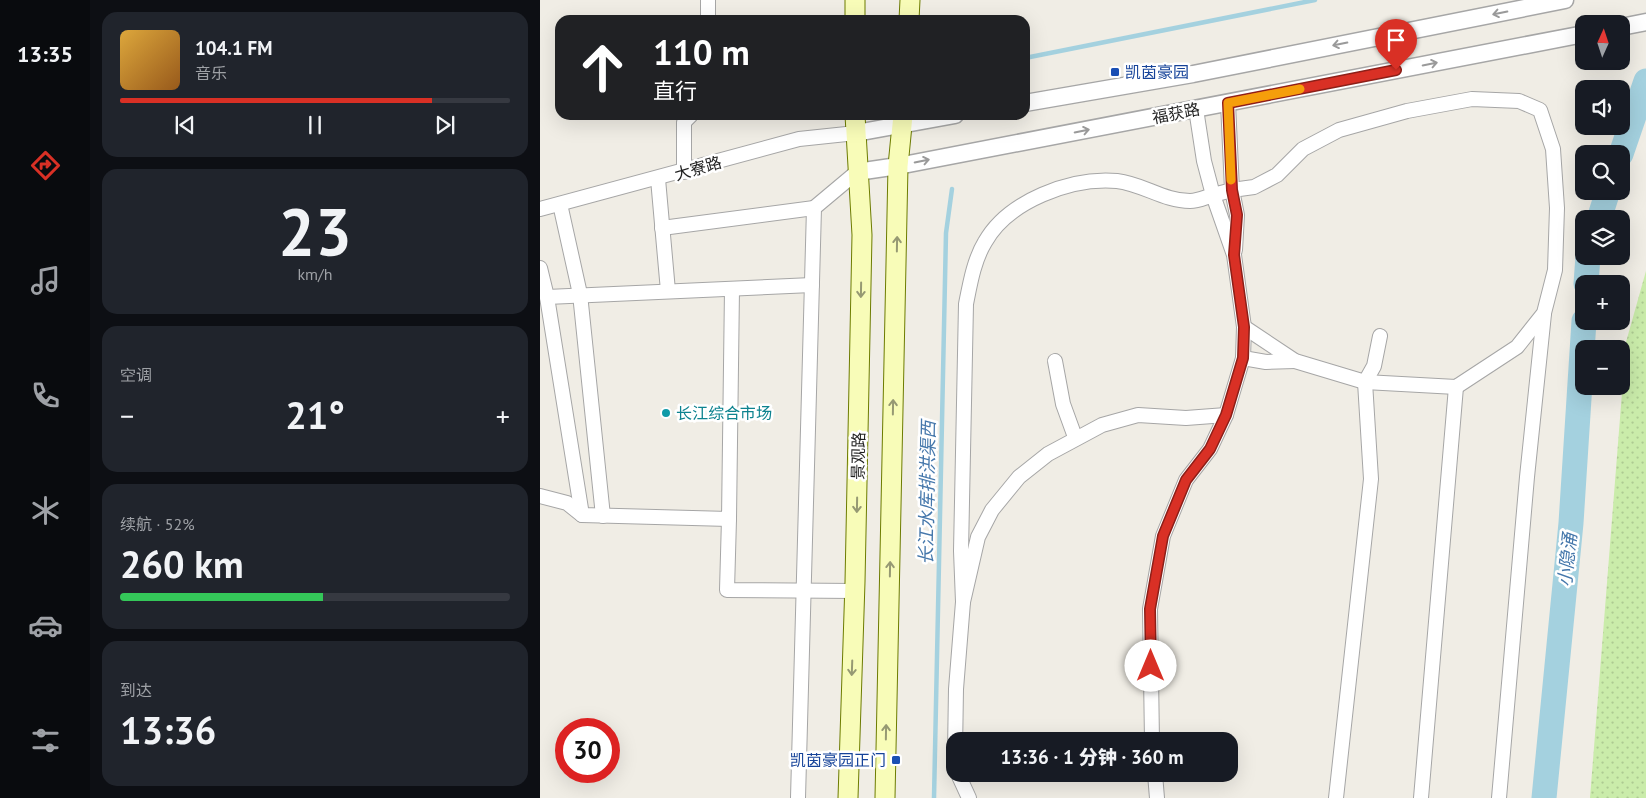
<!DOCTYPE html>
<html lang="zh">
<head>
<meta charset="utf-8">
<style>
  :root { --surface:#171b24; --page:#20242c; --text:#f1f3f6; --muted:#9ea1a6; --line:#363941; --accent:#d93025 }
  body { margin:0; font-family:"PT Sans","Noto Sans SC",sans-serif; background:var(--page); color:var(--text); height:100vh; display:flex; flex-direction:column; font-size:19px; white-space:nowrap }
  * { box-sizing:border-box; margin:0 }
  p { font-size:16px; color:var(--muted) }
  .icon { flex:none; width:28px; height:28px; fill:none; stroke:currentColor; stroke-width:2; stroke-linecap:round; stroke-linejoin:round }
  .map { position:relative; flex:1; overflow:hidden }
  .details { display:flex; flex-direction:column; gap:12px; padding:12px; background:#0d0f14; width:450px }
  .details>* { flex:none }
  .banner { position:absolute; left:15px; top:15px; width:475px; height:105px; border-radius:15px; box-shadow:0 5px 20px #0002; background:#202124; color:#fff; overflow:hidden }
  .needle { width:32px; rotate:3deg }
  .fabs { position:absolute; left:1035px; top:15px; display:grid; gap:10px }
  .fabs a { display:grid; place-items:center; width:55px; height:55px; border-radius:10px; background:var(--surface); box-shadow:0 5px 20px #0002; font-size:25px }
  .speed { position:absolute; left:15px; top:718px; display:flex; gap:10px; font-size:25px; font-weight:700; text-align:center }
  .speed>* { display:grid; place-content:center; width:65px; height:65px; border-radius:50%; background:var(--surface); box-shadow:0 5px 20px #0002; line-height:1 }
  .speed .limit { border:8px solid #d22; background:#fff; color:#111 }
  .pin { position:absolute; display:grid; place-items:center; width:42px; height:42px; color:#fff; margin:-51px -21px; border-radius:50% 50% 50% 0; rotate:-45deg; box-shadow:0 0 5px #0007 }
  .pin .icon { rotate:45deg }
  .me { position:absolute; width:55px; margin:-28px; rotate:0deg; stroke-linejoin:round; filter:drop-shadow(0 0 4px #0008) }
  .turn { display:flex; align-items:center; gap:18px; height:105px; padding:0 15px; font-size:22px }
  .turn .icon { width:65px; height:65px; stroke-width:2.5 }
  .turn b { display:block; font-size:35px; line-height:42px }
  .big { font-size:38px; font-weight:800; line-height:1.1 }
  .details .tile { flex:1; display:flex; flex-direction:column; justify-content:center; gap:8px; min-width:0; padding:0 18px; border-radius:15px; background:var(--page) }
  .details .dial { align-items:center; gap:0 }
  .dial b { font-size:65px; line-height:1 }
  .song { display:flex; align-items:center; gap:15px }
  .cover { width:60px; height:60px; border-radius:8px; background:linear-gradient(135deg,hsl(40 70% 55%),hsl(30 70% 35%)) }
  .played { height:5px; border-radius:2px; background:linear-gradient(90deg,var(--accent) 80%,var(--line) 80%) }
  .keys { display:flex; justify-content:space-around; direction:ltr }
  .heat { display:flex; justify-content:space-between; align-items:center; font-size:28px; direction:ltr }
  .charge { height:8px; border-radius:4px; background:linear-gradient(90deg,#34c759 52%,var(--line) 0) }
  .trip { position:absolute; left:406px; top:732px; width:292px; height:50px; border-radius:15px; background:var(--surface); box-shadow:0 5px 20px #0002; font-weight:800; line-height:50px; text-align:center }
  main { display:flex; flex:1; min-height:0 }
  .tabs { display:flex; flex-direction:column; width:90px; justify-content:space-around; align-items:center; background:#090b0e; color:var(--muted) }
  .tabs .icon { width:35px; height:35px }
  .tabs .current { color:var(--accent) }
  .tabs b { font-size:22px; color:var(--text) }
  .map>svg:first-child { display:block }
  .grass { fill:url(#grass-dots) }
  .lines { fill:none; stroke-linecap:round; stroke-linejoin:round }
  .stream { stroke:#a4d1df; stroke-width:4.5 }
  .river { stroke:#a4d1df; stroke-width:25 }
  .minor-casing { stroke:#a6a6a6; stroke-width:16 }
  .tertiary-casing { stroke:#a6a6a6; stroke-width:19 }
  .secondary-casing { stroke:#6d7c01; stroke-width:21 }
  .minor { stroke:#fff; stroke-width:14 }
  .tertiary { stroke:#fff; stroke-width:16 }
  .secondary { stroke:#f8fcb8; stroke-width:19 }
  .oneway { stroke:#9a9a9a }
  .oneway2 { stroke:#969973 }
  .route-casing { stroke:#8d1f18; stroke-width:12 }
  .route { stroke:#d93025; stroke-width:9 }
  .slow { stroke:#f59e0b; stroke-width:9 }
  .transit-dot { fill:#1a4fb4; stroke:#fff; stroke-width:2 }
  .culture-dot { fill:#0f9aa8; stroke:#fff; stroke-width:2 }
  .labels { text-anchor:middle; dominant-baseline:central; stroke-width:5; stroke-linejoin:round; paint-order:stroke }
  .transit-label { font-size:16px; fill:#164399; stroke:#fff; text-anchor:start }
  .street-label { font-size:16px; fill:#1f1f1f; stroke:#fff }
  .culture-label { font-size:16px; fill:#0d838f; stroke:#fff; text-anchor:start }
  .water-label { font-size:18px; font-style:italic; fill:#4577ab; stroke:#fff }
</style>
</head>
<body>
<main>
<nav class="tabs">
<b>13:35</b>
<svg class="icon current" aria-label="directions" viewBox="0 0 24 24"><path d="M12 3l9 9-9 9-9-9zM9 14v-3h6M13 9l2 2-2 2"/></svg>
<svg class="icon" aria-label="music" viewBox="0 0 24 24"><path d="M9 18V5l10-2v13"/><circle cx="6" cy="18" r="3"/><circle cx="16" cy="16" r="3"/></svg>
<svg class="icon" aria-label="phone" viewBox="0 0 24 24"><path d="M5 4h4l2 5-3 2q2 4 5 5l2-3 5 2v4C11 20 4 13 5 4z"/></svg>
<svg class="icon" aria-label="climate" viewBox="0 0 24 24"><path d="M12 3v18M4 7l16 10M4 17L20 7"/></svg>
<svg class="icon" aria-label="car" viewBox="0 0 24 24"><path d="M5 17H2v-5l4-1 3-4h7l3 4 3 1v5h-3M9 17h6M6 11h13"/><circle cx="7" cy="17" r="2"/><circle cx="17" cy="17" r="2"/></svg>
<svg class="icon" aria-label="filters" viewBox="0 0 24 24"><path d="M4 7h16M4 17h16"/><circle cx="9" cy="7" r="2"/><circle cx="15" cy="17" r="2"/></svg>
</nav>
<section class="details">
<div class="tile">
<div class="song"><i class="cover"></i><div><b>104.1 FM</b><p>音乐</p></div></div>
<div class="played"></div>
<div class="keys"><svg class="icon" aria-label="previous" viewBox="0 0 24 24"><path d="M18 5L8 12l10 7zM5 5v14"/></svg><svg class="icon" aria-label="pause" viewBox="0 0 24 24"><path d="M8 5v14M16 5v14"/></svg><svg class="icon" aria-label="next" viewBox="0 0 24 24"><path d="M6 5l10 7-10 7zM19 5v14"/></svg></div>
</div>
<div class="tile dial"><b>23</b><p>km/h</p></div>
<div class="tile"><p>空调</p>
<div class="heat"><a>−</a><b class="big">21°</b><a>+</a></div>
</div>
<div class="tile"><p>续航 · 52%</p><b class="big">260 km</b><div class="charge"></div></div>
<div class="tile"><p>到达</p><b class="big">13:36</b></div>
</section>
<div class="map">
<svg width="1106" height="798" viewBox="0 0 1106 798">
  <defs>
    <pattern id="grass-dots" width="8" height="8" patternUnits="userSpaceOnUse" patternTransform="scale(1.25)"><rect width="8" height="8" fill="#caecaa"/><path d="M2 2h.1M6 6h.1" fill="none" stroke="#adca92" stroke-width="1.8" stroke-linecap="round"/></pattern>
  </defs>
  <rect width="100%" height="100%" fill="#f0ede5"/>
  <path class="grass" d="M1106,271V798H1050L1086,342Z"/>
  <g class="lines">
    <g class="stream">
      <path d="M485,58L775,0"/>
      <path d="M394,798L406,233L412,189"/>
    </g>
    <g class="river">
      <path d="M1081,154L1106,81"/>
      <path d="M1059,219L1068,191"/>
      <path d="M1046,284L1048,256"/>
      <path d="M1004,798L1031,523L1044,321"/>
    </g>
    <g class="minor-casing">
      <g id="minor">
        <path d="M168,0V20"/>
        <path d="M656,109L664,161L673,195L692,190L688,103"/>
        <path d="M144,172V122L151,115"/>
        <path d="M118,179L128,291"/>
        <path d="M20,204L40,294L63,516"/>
        <path d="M0,209L259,139L316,133"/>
        <path d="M122,228L274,208"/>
        <path d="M695,250L697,215L692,190L714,187L737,175L763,149L799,130L867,111L932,99L979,101L1000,110L1013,149L1017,208L1015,270L1004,313L977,347L916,387L825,382L755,361L704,327"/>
        <path d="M0,268L7,297L272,285"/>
        <path d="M7,297L42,515"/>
        <path d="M703,358L726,362L755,361"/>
        <path d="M515,361L523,404L535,437"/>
        <path d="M0,496L27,503L42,515L189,519L192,289"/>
        <path d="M189,519L187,590L315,591"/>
        <path d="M423,602L421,551L426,304C430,284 434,260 445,242C468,201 531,177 577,181C603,184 624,201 650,201C658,201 666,197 673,195L694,255L704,327L703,358L686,415L670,449L646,480L623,536L610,609L612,741"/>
        <path d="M415,751L416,689L423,602L438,537L452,510L479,477L508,454L562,425L598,415L646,418L686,415"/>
        <path d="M418,774L429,798"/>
        <path d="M615,774L617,798"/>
        <path d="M258,798L274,208L317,172"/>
        <path d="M796,798L831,479L825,382L834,366L840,336"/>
        <path d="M881,798L916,387"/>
        <path d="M959,798L987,477L1004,314"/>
      </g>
    </g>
    <g class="tertiary-casing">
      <g id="tertiary">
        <path d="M1081,27L1106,22"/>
        <path d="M485,103L653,74L1025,0"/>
        <path d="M316,133L415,115"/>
        <path d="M317,172L358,166L1044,34"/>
      </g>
    </g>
    <g class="secondary-casing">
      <g id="secondary">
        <path d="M315,20V0"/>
        <path d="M369,20L370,0"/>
        <path d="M308,798L315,582L322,235L315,115"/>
        <path d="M345,798L358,166L363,115"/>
      </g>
    </g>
    <use href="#minor" class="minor"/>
    <use href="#tertiary" class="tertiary"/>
    <use href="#secondary" class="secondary"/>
  </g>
  <defs><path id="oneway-shaft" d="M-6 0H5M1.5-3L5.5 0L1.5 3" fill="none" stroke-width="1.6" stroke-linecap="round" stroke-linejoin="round" transform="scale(1.25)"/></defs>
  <g class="oneway">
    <use href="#oneway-shaft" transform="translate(960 13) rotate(169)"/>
    <use href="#oneway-shaft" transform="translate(800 44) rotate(169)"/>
    <use href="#oneway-shaft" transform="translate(890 64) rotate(-11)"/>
    <use href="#oneway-shaft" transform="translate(542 131) rotate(-11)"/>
    <use href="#oneway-shaft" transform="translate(382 161) rotate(-11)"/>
  </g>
  <g class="oneway2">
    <use href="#oneway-shaft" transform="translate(357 244) rotate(-89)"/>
    <use href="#oneway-shaft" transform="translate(321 290) rotate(91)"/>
    <use href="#oneway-shaft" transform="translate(353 407) rotate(-89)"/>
    <use href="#oneway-shaft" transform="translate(317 505) rotate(91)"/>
    <use href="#oneway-shaft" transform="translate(350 569) rotate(-89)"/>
    <use href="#oneway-shaft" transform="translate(312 668) rotate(92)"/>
    <use href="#oneway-shaft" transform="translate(346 732) rotate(-89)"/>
  </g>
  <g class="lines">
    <g class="route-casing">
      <path id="route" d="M611,666L610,609L623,536L646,480L670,449L686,415L703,358L704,327L694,255L697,215L692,190L688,103L856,70"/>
    </g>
    <use href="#route" class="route"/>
    <path class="slow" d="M691,180L688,103L760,89"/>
  </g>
  <g class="transit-dot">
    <rect x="570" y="67" width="10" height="10" rx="2.5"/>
    <rect x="351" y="755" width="10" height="10" rx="2.5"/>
  </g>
  <circle class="culture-dot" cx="126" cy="413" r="5"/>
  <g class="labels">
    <g class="transit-label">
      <text x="585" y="72">凯茵豪园</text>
      <text x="346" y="760" text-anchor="end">凯茵豪园正门</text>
    </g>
    <g class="street-label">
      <text transform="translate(636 113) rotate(-11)">福获路</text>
      <text transform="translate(158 168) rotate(-16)">大寮路</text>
      <text transform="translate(318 456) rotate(-89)">景观路</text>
    </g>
    <g class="culture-label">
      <text x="136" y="413">长江综合市场</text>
    </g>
    <g class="water-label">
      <text transform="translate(387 493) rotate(-89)">长江水库排洪渠西</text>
      <text transform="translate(1027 560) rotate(-84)">小隐涌</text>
    </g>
  </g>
</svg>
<div class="fabs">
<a><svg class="needle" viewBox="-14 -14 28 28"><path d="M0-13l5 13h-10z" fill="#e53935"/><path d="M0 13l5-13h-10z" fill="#9ea1a6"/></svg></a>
<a><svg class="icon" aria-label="sound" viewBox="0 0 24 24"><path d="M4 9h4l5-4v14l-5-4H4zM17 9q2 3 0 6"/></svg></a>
<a><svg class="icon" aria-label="search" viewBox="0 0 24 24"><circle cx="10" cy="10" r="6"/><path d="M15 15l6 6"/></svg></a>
<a><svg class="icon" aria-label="layers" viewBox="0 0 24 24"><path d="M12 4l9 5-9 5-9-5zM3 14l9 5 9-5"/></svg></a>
<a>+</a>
<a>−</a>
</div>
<div class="speed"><div class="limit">30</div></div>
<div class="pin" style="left:856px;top:70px;background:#d93025"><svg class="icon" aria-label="arrive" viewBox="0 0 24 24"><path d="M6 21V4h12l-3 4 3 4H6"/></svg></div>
<svg class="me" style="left:611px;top:666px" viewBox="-20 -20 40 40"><circle r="19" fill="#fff"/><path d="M0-13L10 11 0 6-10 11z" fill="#d93025"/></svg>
<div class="trip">13:36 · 1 分钟 · 360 m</div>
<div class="banner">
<div class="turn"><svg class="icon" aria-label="ahead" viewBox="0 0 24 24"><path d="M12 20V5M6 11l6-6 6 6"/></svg><div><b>110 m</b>直行</div></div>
</div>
</div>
</main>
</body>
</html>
